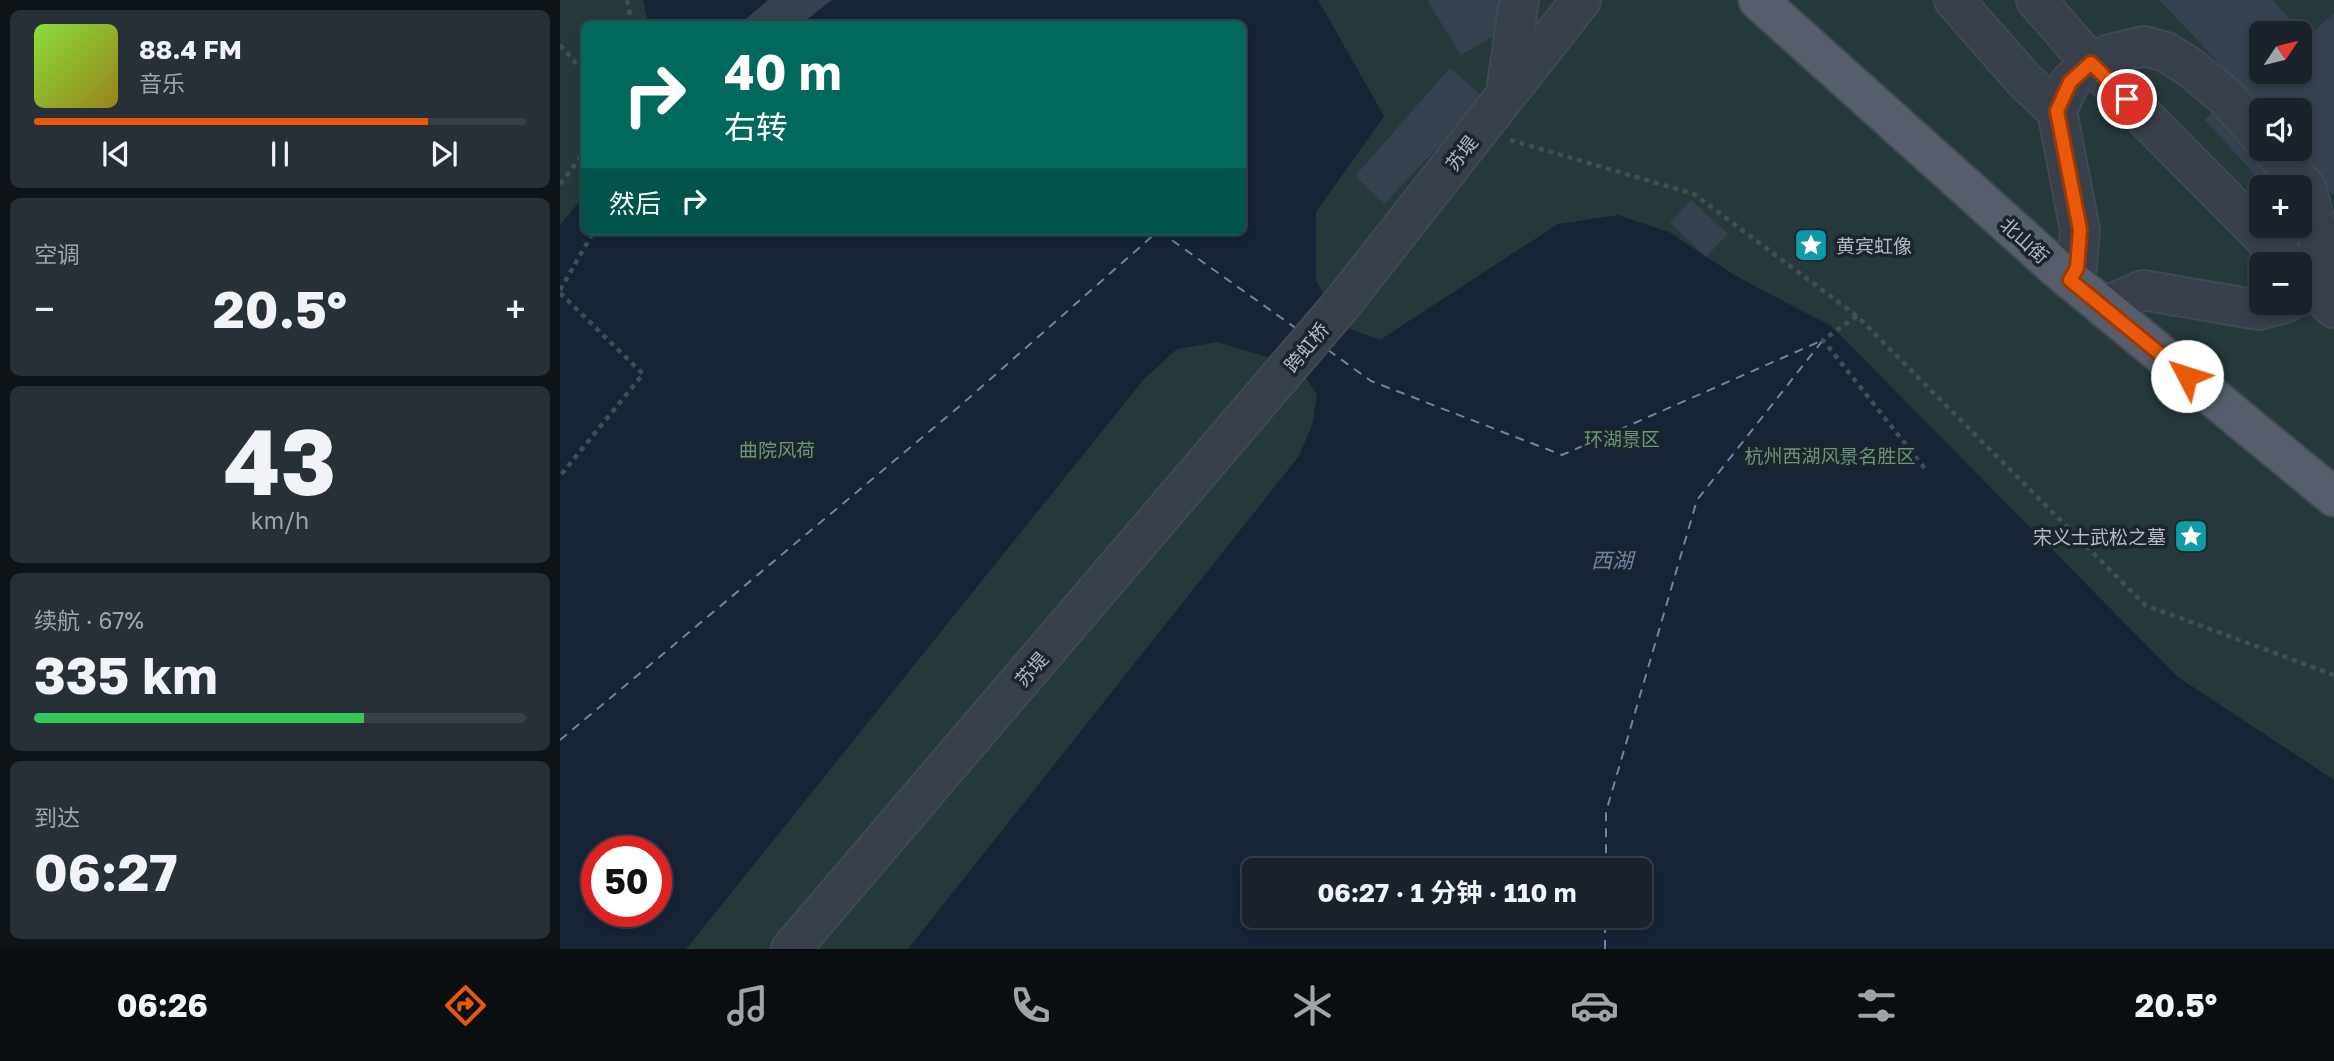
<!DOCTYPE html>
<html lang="zh">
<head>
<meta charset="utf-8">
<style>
  :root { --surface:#1a222b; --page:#272f37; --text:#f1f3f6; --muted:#9fa4a9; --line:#383f47; --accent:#ea580c }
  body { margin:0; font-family:"Golos Text","Noto Sans SC",sans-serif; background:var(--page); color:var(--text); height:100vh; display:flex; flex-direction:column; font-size:26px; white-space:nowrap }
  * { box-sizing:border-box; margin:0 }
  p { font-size:23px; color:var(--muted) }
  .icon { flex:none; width:38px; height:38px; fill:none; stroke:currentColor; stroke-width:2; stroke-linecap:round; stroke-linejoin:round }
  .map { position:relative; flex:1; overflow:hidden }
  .side { display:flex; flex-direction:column; gap:10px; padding:10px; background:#0e1318; width:560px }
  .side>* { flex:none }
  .hud { position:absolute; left:21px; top:21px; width:665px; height:214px; border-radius:10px; box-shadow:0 4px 10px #0003,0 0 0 2px var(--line); background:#00695c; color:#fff; overflow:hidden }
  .needle { width:46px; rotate:55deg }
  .buttons { position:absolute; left:1689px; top:21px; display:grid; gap:14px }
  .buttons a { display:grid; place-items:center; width:63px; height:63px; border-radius:10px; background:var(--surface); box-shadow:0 4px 10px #0003,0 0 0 2px var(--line); font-size:35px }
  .speed { position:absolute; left:21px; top:836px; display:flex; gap:14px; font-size:35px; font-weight:700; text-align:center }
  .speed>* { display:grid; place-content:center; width:91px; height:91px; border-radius:50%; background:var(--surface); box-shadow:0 4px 10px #0003,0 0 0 2px var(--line); line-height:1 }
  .speed .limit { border:10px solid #d22; background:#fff; color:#111 }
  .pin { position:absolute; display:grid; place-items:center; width:60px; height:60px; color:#fff; margin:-30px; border:4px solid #fff; border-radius:50%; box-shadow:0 2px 7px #0007 }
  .me { position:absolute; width:77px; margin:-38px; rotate:310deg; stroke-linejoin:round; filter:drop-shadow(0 0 5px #0008) }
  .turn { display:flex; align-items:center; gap:24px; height:147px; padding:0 28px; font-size:32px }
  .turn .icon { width:91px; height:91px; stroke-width:2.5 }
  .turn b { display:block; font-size:49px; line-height:60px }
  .then { display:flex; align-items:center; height:66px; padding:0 28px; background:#0003; gap:14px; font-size:26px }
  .big { font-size:52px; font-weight:700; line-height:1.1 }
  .side .card { flex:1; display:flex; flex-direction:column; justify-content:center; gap:10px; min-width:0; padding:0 24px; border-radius:10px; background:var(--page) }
  .side .dial { align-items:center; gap:0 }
  .dial b { font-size:91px; line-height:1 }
  .song { display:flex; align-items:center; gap:21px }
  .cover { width:84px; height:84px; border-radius:10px; background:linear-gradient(135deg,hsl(90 70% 55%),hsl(50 70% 35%)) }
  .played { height:7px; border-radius:4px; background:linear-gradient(90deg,var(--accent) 80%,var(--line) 80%) }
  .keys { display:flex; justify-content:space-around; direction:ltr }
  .heat { display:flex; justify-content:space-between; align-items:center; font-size:38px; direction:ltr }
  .charge { height:10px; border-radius:5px; background:linear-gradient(90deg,#34c759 67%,var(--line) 0) }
  .trip { position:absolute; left:682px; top:858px; width:410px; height:70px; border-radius:10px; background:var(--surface); box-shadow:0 4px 10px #0003,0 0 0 2px var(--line); font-weight:700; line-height:70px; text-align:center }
  .dock { display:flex; height:112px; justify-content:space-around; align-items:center; background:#0a0e11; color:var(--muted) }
  .dock .icon { width:49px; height:49px }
  .dock .active { color:var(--accent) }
  .dock b { font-size:32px; color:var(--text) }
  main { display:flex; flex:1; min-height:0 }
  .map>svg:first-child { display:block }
  .green { fill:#25383a; fill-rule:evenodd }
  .water { fill:#172436; fill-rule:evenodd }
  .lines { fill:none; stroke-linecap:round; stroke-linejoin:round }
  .ferry { stroke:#6d85a2; stroke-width:2; stroke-dasharray:9 7; stroke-linecap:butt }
  .building { fill:#364150; fill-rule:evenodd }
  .minor-casing { stroke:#404852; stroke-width:42 }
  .major-casing { stroke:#404852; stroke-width:42 }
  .path { stroke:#3e5152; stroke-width:4.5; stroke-dasharray:5 5; stroke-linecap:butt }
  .minor { stroke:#373f4a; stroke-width:38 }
  .major { stroke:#555e6a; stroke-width:38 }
  .route-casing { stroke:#983908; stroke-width:18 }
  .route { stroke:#ea580c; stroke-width:12 }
  .labels { text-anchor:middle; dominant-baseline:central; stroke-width:7; stroke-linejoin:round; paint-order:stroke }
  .street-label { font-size:19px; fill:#b2bac5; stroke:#1c242e }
  .poi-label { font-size:19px; fill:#b2bac5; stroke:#1c242e; text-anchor:start }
  .park-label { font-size:19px; fill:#6b9574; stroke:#1c242e }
  .water-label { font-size:21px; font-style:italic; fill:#6d85a2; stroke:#1c242e }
</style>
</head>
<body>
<main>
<section class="side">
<div class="card">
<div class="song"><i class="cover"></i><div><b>88.4 FM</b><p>音乐</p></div></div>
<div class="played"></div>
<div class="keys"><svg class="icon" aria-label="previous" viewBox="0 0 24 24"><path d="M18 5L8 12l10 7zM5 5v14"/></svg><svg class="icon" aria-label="pause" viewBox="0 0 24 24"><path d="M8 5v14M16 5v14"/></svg><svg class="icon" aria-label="next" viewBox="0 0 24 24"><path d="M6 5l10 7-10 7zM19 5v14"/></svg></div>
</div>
<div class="card"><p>空调</p>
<div class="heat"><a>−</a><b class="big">20.5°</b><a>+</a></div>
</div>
<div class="card dial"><b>43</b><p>km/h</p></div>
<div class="card"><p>续航 · 67%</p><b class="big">335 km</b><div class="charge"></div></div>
<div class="card"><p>到达</p><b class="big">06:27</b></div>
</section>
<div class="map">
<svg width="1774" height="949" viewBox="0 0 1774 949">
  <rect width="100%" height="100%" fill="#232d39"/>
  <path class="green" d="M0,0H1774V949H0ZM24,24H682V231H24ZM1701,33H1740V72H1701ZM1701,110H1740V149H1701ZM1701,187H1740V226H1701ZM1701,264H1740V303H1701ZM37,852H96V912H37ZM695,870H1080V915H695Z"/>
  <path class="water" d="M83,0H758L824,116L756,212V280L779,325L820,340L998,224L1058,215L1109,232L1174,275L1271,326L1618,677L1774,780V949H348L739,456L752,425L757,395L738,366L657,342L617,349L584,379L126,949H0V225L24,196V231H682V24H88ZM37,852H96V912H37ZM695,870H1080V915H695Z"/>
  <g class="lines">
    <g class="ferry">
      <path d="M599,231L737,329"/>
      <path d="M768,350L811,381L1002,455L1263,340L1137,500L1046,812V870"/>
      <path d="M0,740L401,405L597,232"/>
      <path d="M1045,949V915"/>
    </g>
  </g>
  <g class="building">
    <path d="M208,0H272L241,24H191L186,19Z"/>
    <path d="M867,0H936L950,26L901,55Z"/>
    <path d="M1599,0H1713L1741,32L1747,24L1753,32L1774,13V196L1758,180L1740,187H1706L1645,120L1679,84ZM1701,33H1740V72H1701ZM1701,110H1740V149H1701Z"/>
    <path d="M890,68L922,96L881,144L824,204L795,176Z"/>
    <path d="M1131,200L1168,234L1146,257L1110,223Z"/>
  </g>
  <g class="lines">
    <g class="minor-casing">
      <g id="minor">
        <path d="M1394,0L1464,80L1497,111"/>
        <path d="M1476,0L1531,63L1730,264"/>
        <path d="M946,94L959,0"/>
        <path d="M1712,149L1747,189L1760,243L1757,271L1740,292"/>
        <path d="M1740,274L1774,308"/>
        <path d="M1510,280L1517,267L1520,230L1497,111L1510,82L1531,63L1550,54L1584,46L1606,52L1631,68L1666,97L1701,137"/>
        <path d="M1543,307L1583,290L1699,310L1725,303"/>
        <path d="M231,949L781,305L1021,0"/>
      </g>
    </g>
    <g class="major-casing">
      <path id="major" d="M1198,0L1494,266L1774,497"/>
    </g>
    <g class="path">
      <path d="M67,0L72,24"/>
      <path d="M0,45L24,72"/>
      <path d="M950,140L1134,194L1297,316L1585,605L1774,675"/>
      <path d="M0,184L24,153"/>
      <path d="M0,290L34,231"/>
      <path d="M0,293L83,374L0,476"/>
      <path d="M1297,316L1263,340L1366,470"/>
    </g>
    <use href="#minor" class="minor"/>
    <use href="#major" class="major"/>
  </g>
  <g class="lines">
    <g class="route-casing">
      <path id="route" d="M1567,99L1531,63L1510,82L1497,111L1520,230L1517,268L1510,280L1627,376"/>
    </g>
    <use href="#route" class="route"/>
  </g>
  <defs>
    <g id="sight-square" transform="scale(1.75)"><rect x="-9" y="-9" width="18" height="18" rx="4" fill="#0f9aa8" stroke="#1c242e"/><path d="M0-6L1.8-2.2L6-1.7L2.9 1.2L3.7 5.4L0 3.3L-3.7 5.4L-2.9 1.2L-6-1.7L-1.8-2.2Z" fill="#fff"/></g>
  </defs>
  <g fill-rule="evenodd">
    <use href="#sight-square" x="1251" y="245"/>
    <use href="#sight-square" x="1631" y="536"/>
  </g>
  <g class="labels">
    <g class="street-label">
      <text transform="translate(901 153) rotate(-52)">苏堤</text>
      <text transform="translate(1465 240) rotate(42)">北山街</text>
      <text transform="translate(746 347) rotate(-50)">跨虹桥</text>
      <text transform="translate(471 669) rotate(-49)">苏堤</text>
    </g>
    <g class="poi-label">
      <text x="1276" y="245">黄宾虹像</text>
      <text x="1606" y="536" text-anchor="end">宋义士武松之墓</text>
    </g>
    <g class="park-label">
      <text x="1062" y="438">环湖景区</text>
      <text x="217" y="449">曲院风荷</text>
      <text x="1270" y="455">杭州西湖风景名胜区</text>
    </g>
    <g class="water-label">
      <text x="1052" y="560">西湖</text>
    </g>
  </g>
</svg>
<div class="buttons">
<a><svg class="needle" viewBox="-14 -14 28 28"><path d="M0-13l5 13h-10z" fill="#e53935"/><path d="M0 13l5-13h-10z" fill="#9fa4a9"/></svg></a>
<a><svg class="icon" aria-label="sound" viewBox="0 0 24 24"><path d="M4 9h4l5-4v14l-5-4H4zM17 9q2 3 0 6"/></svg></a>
<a>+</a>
<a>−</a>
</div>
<div class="speed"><div class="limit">50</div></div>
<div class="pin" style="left:1567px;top:99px;background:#d93025"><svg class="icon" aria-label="arrive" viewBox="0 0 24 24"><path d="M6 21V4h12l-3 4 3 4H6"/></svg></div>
<svg class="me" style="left:1627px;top:376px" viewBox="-20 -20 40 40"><circle r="19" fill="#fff"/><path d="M0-13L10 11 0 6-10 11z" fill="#ea580c"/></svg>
<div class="trip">06:27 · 1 分钟 · 110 m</div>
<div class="hud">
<div class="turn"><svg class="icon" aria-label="right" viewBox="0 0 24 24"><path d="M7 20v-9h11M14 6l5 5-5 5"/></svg><div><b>40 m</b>右转</div></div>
<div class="then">然后<svg class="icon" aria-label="right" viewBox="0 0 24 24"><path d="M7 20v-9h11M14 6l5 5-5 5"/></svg></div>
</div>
</div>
</main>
<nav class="dock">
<b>06:26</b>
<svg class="icon active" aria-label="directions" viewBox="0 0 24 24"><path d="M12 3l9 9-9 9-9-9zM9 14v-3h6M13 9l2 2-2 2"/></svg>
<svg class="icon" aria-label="music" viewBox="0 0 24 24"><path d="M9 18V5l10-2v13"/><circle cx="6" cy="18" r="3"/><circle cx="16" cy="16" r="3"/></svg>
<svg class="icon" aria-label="phone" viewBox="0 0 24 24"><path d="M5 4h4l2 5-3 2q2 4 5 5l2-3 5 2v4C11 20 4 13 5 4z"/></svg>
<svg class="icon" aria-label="climate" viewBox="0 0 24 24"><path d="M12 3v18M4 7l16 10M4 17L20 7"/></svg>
<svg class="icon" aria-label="car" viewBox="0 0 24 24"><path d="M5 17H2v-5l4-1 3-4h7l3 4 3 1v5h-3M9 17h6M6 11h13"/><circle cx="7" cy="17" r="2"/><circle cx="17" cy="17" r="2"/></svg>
<svg class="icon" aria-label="filters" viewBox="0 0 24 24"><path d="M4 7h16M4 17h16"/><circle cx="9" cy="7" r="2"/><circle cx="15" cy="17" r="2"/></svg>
<b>20.5°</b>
</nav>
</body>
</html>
